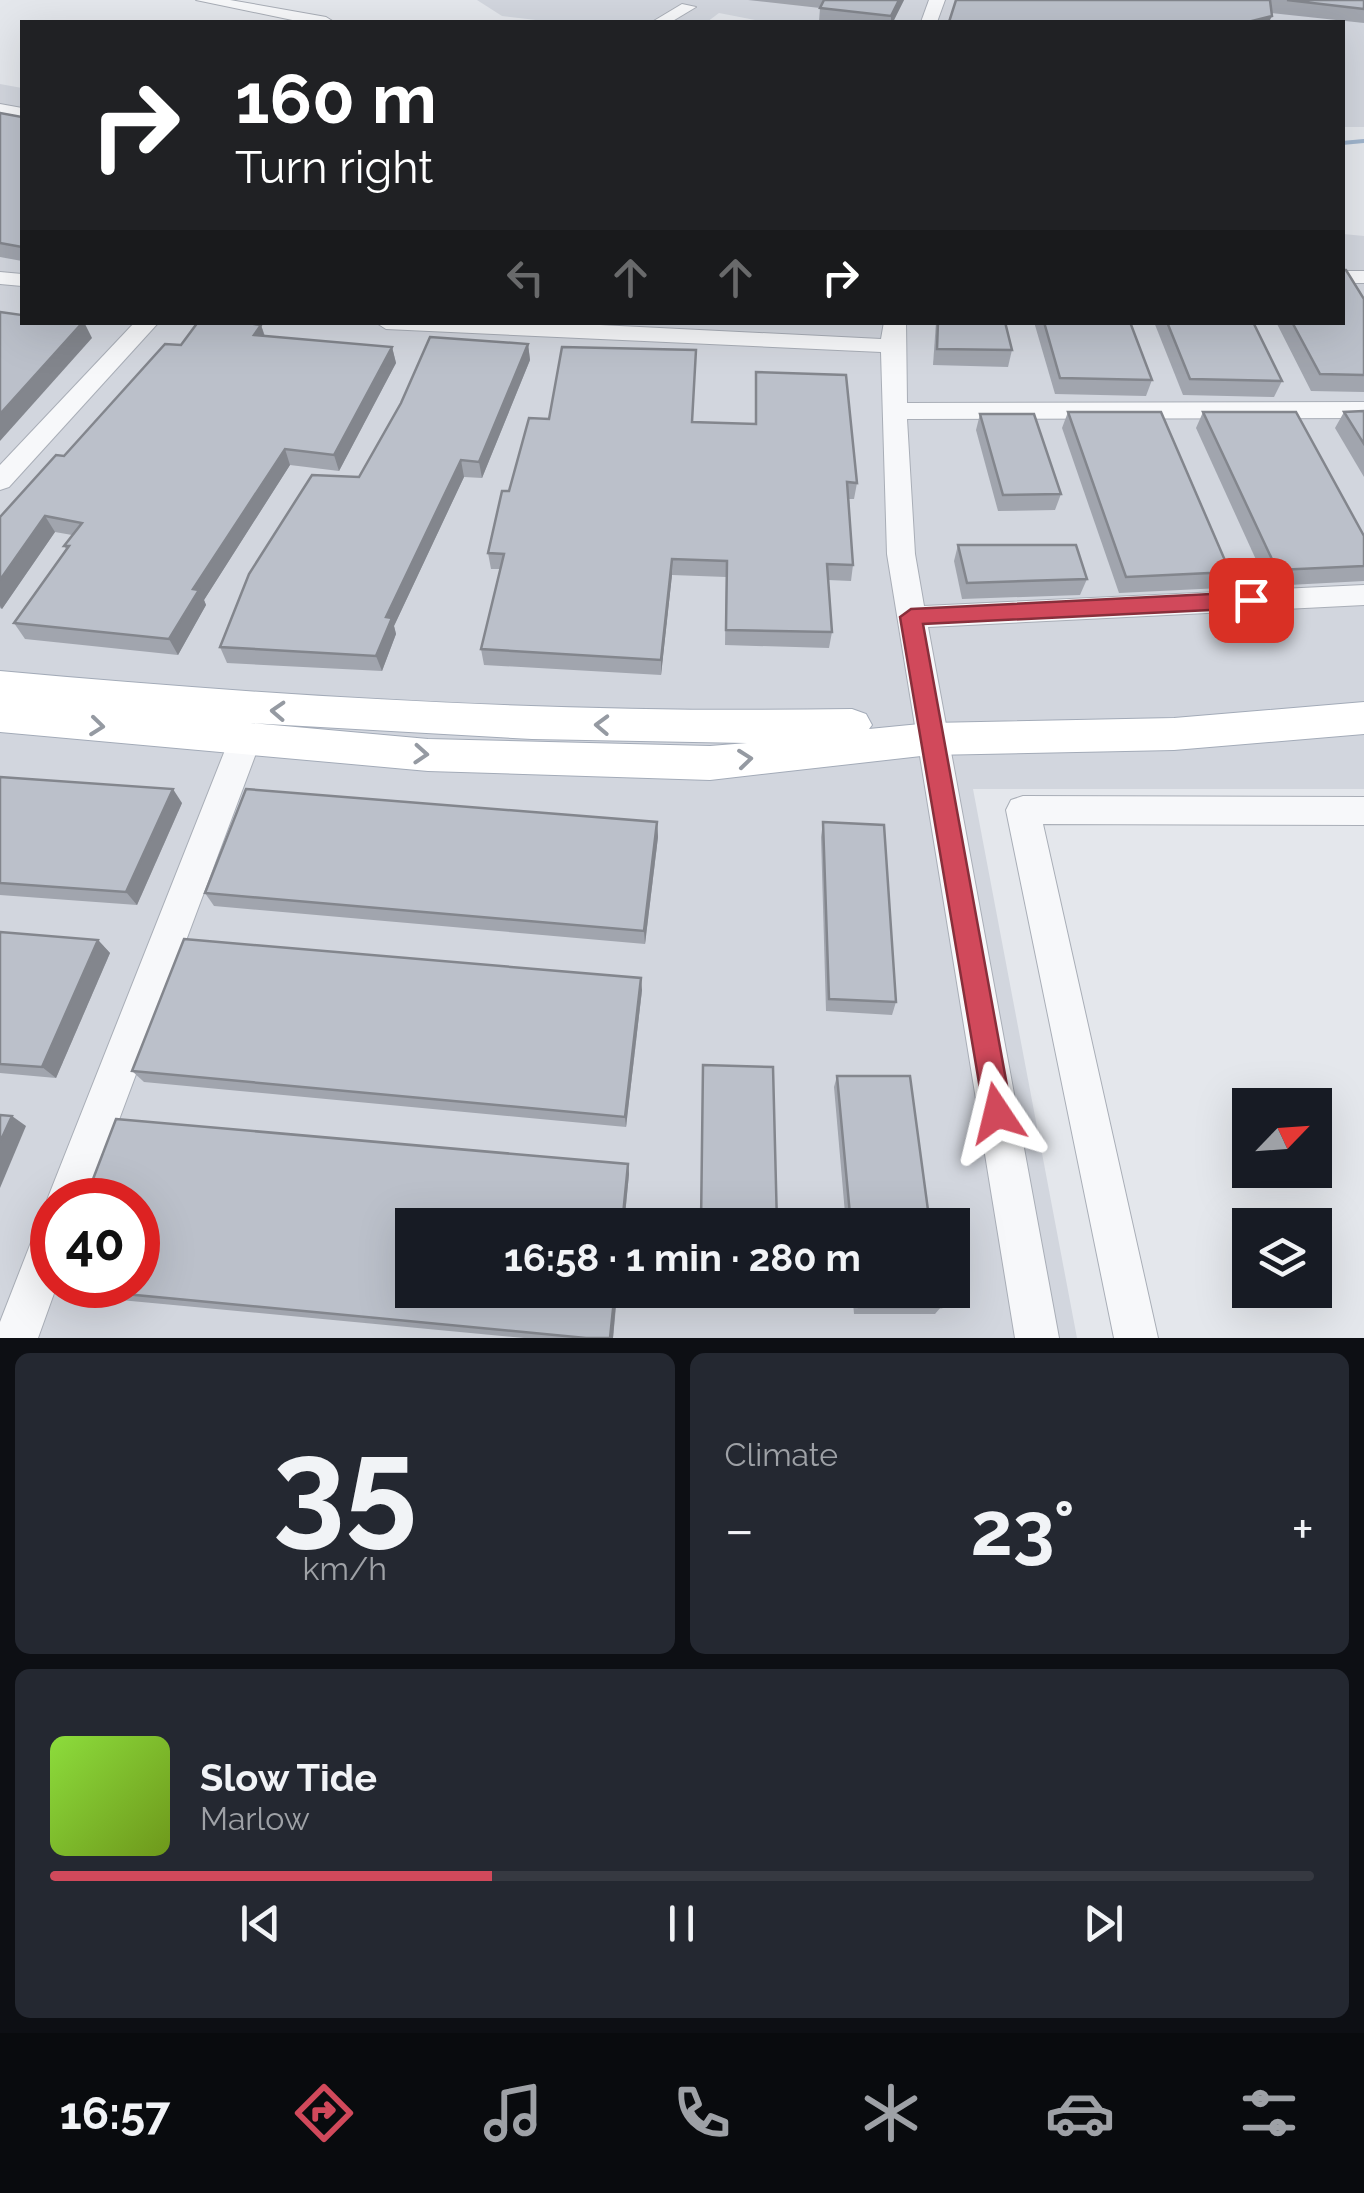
<!DOCTYPE html>
<html lang="en">
<head>
<meta charset="utf-8">
<style>
  :root { --surface:#171b24; --page:#242831; --text:#f1f3f6; --muted:#9ea1a6; --line:#363941; --accent:#d1495b }
  body { margin:0; font-family:Raleway,sans-serif; background:var(--page); color:var(--text); height:100vh; display:flex; flex-direction:column; font-size:38px; white-space:nowrap }
  * { box-sizing:border-box; margin:0 }
  p { font-size:32px; color:var(--muted) }
  .icon { flex:none; width:55px; height:55px; fill:none; stroke:currentColor; stroke-width:2; stroke-linecap:round; stroke-linejoin:round }
  .map { position:relative; height:1338px; overflow:hidden }
  .drawer { display:flex; flex-direction:column; gap:15px; padding:15px; background:#0d0f14; flex:1 }
  .drawer>* { flex:none }
  .hud { position:absolute; left:20px; top:20px; width:1325px; height:305px; border-radius:0px; box-shadow:0 10px 40px #0002; background:#202124; color:#fff; overflow:hidden }
  .needle { width:65px; rotate:65deg }
  .fabs { position:absolute; left:1232px; top:1088px; display:grid; gap:20px }
  .fabs a { display:grid; place-items:center; width:100px; height:100px; border-radius:0px; background:var(--surface); box-shadow:0 10px 40px #0002; font-size:50px }
  .speed { position:absolute; left:30px; top:1178px; display:flex; gap:20px; font-size:50px; font-weight:700; text-align:center }
  .speed>* { display:grid; place-content:center; width:130px; height:130px; border-radius:50%; background:var(--surface); box-shadow:0 10px 40px #0002; line-height:1 }
  .speed .limit { border:15px solid #d22; background:#fff; color:#111 }
  .pin { position:absolute; display:grid; place-items:center; width:85px; height:85px; color:#fff; margin:-42px; border-radius:20px; box-shadow:0 5px 15px #0006 }
  .me { position:absolute; width:110px; margin:-55px; rotate:350deg; stroke-linejoin:round; filter:drop-shadow(0 0 8px #0008) }
  .turn { display:flex; align-items:center; gap:35px; height:210px; padding:0 50px; font-size:45px }
  .turn .icon { width:130px; height:130px; stroke-width:2.5 }
  .turn b { display:block; font-size:70px; line-height:85px }
  .lanes { display:flex; align-items:center; height:95px; padding:0 50px; background:#0003; justify-content:center; gap:50px; direction:ltr }
  .lanes .off { opacity:.35 }
  .big { font-size:75px; font-weight:700; line-height:1.1 }
  .drawer .card { flex:1; display:flex; flex-direction:column; justify-content:center; gap:15px; min-width:0; padding:0 35px; border-radius:15px; background:var(--page) }
  .drawer .dial { align-items:center; gap:0 }
  .dial b { font-size:130px; line-height:1 }
  .song { display:flex; align-items:center; gap:30px }
  .cover { width:120px; height:120px; border-radius:15px; background:linear-gradient(135deg,hsl(90 70% 55%),hsl(80 70% 35%)) }
  .played { height:10px; border-radius:5px; background:linear-gradient(90deg,var(--accent) 35%,var(--line) 35%) }
  .keys { display:flex; justify-content:space-around; direction:ltr }
  .heat { display:flex; justify-content:space-between; align-items:center; font-size:55px; direction:ltr }
  .drawer .tiles { flex:1; display:grid; gap:15px; grid-template-columns:1fr 1fr }
  .card:last-child { grid-column:span 2 }
  .trip { position:absolute; left:395px; top:1208px; width:575px; height:100px; border-radius:0px; background:var(--surface); box-shadow:0 10px 40px #0002; font-weight:700; line-height:100px; text-align:center }
  .menu { display:flex; height:160px; justify-content:space-around; align-items:center; background:#090b0e; color:var(--muted) }
  .menu .icon { width:70px; height:70px }
  .menu .current { color:var(--accent) }
  .menu b { font-size:45px; color:var(--text) }
  .map>svg:first-child { display:block }
  .built { fill:#d2d6de; fill-rule:evenodd }
  .lines { fill:none; stroke-linecap:round; stroke-linejoin:round }
  .stream { stroke:#9fb4cc; stroke-width:4 }
  .minor-casing { stroke:#a9aeb7; stroke-width:2 }
  .major-casing { stroke:#a3abb8; stroke-width:2 }
  .minor { fill:#f7f8fa; fill-rule:evenodd }
  .major { fill:#fff; fill-rule:evenodd }
  .wall { fill:#a1a5ae }
  .shaded-wall { fill:#83868d }
  .building { fill:#bbc0ca; stroke:#83868d; stroke-width:2.5 }
  .oneway { stroke:#959aa2 }
  .route { fill:#d1495b; stroke:#882f3b; stroke-width:2.5 }
</style>
</head>
<body>
<div class="map">
<svg width="1364" height="1338" viewBox="0 0 1364 1338">
  <rect width="100%" height="100%" fill="#e4e7ec"/>
  <g class="built">
    <path d="M477,0H1364V127H1343L1342,22H765L719,13L707,22H553L502,16Z"/>
    <path d="M0,84L22,88V322H1342L1343,234L1364,236V789H973L1077,1338H0ZM52,1200H138V1285H52ZM412,1225H952V1290H412Z"/>
  </g>
  <g class="lines">
    <path class="stream" d="M1342,143L1364,141"/>
    <g class="minor-casing">
      <g id="minor">
        <path d="M196,0H230L326,17L334,22H302Z"/>
        <path d="M929,0H945L937,22H921Z"/>
        <path d="M682,4L696,7L671,22H652Z"/>
        <path d="M0,104L22,108V118L0,114Z"/>
        <rect x="1342" y="271" width="22" height="12"/>
        <path d="M0,272L22,274V286L0,284Z"/>
        <path d="M135,322H159L9,487L0,490V465Z"/>
        <path d="M375,322H540L881,339L884,322H906L907,403L1364,402V418L907,419L915,554L924,606L1364,585V605L928,627L1059,1338H1015L887,554L881,352L386,329Z"/>
        <path d="M245,727L256,731L261,740L89,1200H52V1213L47,1200L229,740L234,731Z"/>
        <path d="M1023,796L1364,797V825L1043,824L1158,1338H1114L1006,810L1011,800Z"/>
        <path d="M52,1221V1285H57L38,1338H0V1322L37,1227Z"/>
      </g>
    </g>
    <g class="major-casing">
      <path id="major" d="M0,671C284,697 567,714 852,709L866,714L872,725L869,729L930,723L1174,718L1364,702V734L1174,750L930,755L710,780L428,771L0,732ZM250,723L532,739L747,743L710,746L428,739Z"/>
    </g>
    <use href="#minor" class="minor"/>
    <use href="#major" class="major"/>
  </g>
  <g class="wall">
    <path d="M748,0H904L893,22H819L820,8Z"/>
    <path d="M956,0H1364V23L1271,13L1269,22H948Z"/>
    <path d="M0,113L22,117V261L0,257Z"/>
    <path d="M1364,299V392L1311,391L1276,322H1342Z"/>
    <path d="M936,322H1005L1012,350L1008,367L933,365Z"/>
    <path d="M1034,322H1130L1152,380L1146,396L1055,394Z"/>
    <path d="M1154,322H1253L1282,381L1274,397L1183,395Z"/>
    <path d="M261,325L265,336L392,347L396,363L339,471L290,465L204,600L206,605L178,655L25,639L14,623L66,549L64,546L72,535L55,532L2,609L0,608V517L64,456Z"/>
    <path d="M528,344L530,360L482,478L464,477L394,626L396,634L382,671L227,663L220,647Z"/>
    <path d="M756,372L857,483L854,499H849L853,565L851,581L828,580L832,632L829,648L725,645L726,577L672,575L661,675L484,665L481,649L500,569H491L488,553L509,491L693,422L755,424Z"/>
    <path d="M1364,411V477L1335,428L1344,412Z"/>
    <path d="M1068,412L1230,572L1221,588L1119,593L1062,428Z"/>
    <path d="M1203,412L1364,536V581L1268,586L1196,428Z"/>
    <path d="M980,414L1061,494L1055,510L998,511L976,430Z"/>
    <path d="M958,545L1087,579L1080,595L962,599L954,561Z"/>
    <path d="M0,777L182,803L137,905L0,895Z"/>
    <path d="M657,822L658,837L645,944L214,906L205,893Z"/>
    <path d="M823,822L896,1002L892,1015L826,1011L821,837Z"/>
    <path d="M0,932L98,940L110,953L56,1078L0,1073Z"/>
    <path d="M642,990L626,1127L144,1082L132,1071Z"/>
    <path d="M837,1076L930,1225H846L834,1087Z"/>
    <path d="M628,1164L629,1174L613,1338H524L67,1295L52,1287Z"/>
    <path d="M699,1290H777L776,1293Z"/>
    <path d="M852,1290H939L941,1307L935,1314H854Z"/>
  </g>
  <g class="shaded-wall">
    <path d="M899,0H904L893,22H891V16Z"/>
    <path d="M1272,16L1269,22H1248Z"/>
    <path d="M84,322L92,338L0,441V414Z"/>
    <path d="M261,325L266,341L254,335Z"/>
    <path d="M528,344L530,360L482,478L479,462Z"/>
    <path d="M392,347L396,363L339,471L334,455Z"/>
    <path d="M285,449L290,465L204,600L206,605L178,655L169,639L193,589Z"/>
    <path d="M461,460L464,477L394,626L396,634L382,671L376,656L386,617Z"/>
    <path d="M45,516L55,532L2,609L0,606V580Z"/>
    <path d="M672,559V575L661,675V660Z"/>
    <path d="M173,789L182,803L137,905L126,892Z"/>
    <path d="M657,822L658,837L645,944L644,931Z"/>
    <path d="M98,940L110,953L56,1078L42,1067Z"/>
    <path d="M641,978L642,990L626,1127L625,1117Z"/>
    <path d="M12,1116L26,1126L0,1188V1142Z"/>
    <path d="M628,1164L629,1174L624,1225H622Z"/>
    <path d="M615,1290H617L613,1338H610Z"/>
  </g>
  <g class="building">
    <path d="M824,0H899L891,16L820,8Z"/>
    <path d="M956,0H1270L1272,16L1248,22H949Z"/>
    <path d="M1287,0H1364V9Z"/>
    <path d="M0,113L22,117V247L0,243Z"/>
    <path d="M1342,270H1346L1364,299V375L1320,374L1292,322H1342Z"/>
    <path d="M0,312L22,315V322H83L0,414Z"/>
    <path d="M198,322H240L261,325L254,335L392,347L334,455L285,449L193,589L199,590L169,639L14,623L69,546H64L82,523L45,516L0,580V517L56,455L64,456L165,344L181,345Z"/>
    <path d="M938,322H1005L1012,350L937,349Z"/>
    <path d="M1044,322H1130L1152,380L1060,378Z"/>
    <path d="M1167,322H1253L1282,381L1190,379Z"/>
    <path d="M430,337L528,344L479,462L461,460L386,617L392,618L376,656L220,647L249,574L312,475L359,477L401,403Z"/>
    <path d="M562,347L696,350L692,422L756,424V372L846,375L857,483L847,482L853,565L827,564L832,632L726,630L727,561L672,559L661,660L481,649L504,554L488,553L502,491H509L529,418L549,419Z"/>
    <path d="M1364,411V444L1344,412Z"/>
    <path d="M1068,412H1161L1230,572L1126,577Z"/>
    <path d="M1203,412H1296L1364,536V566L1277,570Z"/>
    <path d="M980,414H1034L1061,494L1003,495Z"/>
    <path d="M958,545H1076L1087,579L967,583Z"/>
    <path d="M0,777L173,789L126,892L0,883Z"/>
    <path d="M246,789L657,822L644,931L205,893Z"/>
    <path d="M823,822L884,825L896,1002L829,999Z"/>
    <path d="M0,932L98,940L42,1067L0,1064Z"/>
    <path d="M184,939L641,978L625,1117L132,1071Z"/>
    <path d="M703,1065L773,1067L777,1225H701Z"/>
    <path d="M837,1076H910L930,1225H851Z"/>
    <path d="M0,1115L12,1116L0,1142Z"/>
    <path d="M116,1119L628,1164L622,1225H412V1290H615L610,1338H586L52,1287V1285H138V1200H85Z"/>
    <path d="M857,1290H939L941,1307H859Z"/>
  </g>
  <defs><path id="oneway-chevron" d="M-2-3.5L2.5 0L-2 3.5" fill="none" stroke-width="1.6" stroke-linecap="round" stroke-linejoin="round" transform="scale(2.5)"/></defs>
  <g class="oneway">
    <use href="#oneway-chevron" transform="translate(278 711) rotate(-177)"/>
    <use href="#oneway-chevron" transform="translate(602 725) rotate(-178)"/>
    <use href="#oneway-chevron" transform="translate(97 726) rotate(6)"/>
    <use href="#oneway-chevron" transform="translate(421 754) rotate(4)"/>
    <use href="#oneway-chevron" transform="translate(745 759) rotate(-6)"/>
  </g>
  <path class="route" d="M1251,592L1262,600L1251,608L923,624L1012,1113L1008,1124L997,1128L986,1124L900,617L911,609Z"/>
</svg>
<div class="fabs">
<a><svg class="needle" viewBox="-14 -14 28 28"><path d="M0-13l5 13h-10z" fill="#e53935"/><path d="M0 13l5-13h-10z" fill="#9ea1a6"/></svg></a>
<a><svg class="icon" aria-label="layers" viewBox="0 0 24 24"><path d="M12 4l9 5-9 5-9-5zM3 14l9 5 9-5"/></svg></a>
</div>
<div class="speed"><div class="limit">40</div></div>
<div class="pin" style="left:1251px;top:600px;background:#d93025"><svg class="icon" aria-label="arrive" viewBox="0 0 24 24"><path d="M6 21V4h12l-3 4 3 4H6"/></svg></div>
<svg class="me" style="left:997px;top:1113px" viewBox="-20 -20 40 40"><path d="M0-17L14 15 0 8-14 15z" fill="#d1495b" stroke="#fff" stroke-width="4"/></svg>
<div class="trip">16:58 · 1 min · 280 m</div>
<div class="hud">
<div class="turn"><svg class="icon" aria-label="right" viewBox="0 0 24 24"><path d="M7 20v-9h11M14 6l5 5-5 5"/></svg><div><b>160 m</b>Turn right</div></div>
<div class="lanes"><svg class="icon off" aria-label="left" viewBox="0 0 24 24"><path d="M17 20v-9H6M10 6l-5 5 5 5"/></svg><svg class="icon off" aria-label="ahead" viewBox="0 0 24 24"><path d="M12 20V5M6 11l6-6 6 6"/></svg><svg class="icon off" aria-label="ahead" viewBox="0 0 24 24"><path d="M12 20V5M6 11l6-6 6 6"/></svg><svg class="icon" aria-label="right" viewBox="0 0 24 24"><path d="M7 20v-9h11M14 6l5 5-5 5"/></svg></div>
</div>
</div>
<section class="drawer">
<div class="tiles">
<div class="card dial"><b>35</b><p>km/h</p></div>
<div class="card"><p>Climate</p>
<div class="heat"><a>−</a><b class="big">23°</b><a>+</a></div>
</div>
<div class="card">
<div class="song"><i class="cover"></i><div><b>Slow Tide</b><p>Marlow</p></div></div>
<div class="played"></div>
<div class="keys"><svg class="icon" aria-label="previous" viewBox="0 0 24 24"><path d="M18 5L8 12l10 7zM5 5v14"/></svg><svg class="icon" aria-label="pause" viewBox="0 0 24 24"><path d="M8 5v14M16 5v14"/></svg><svg class="icon" aria-label="next" viewBox="0 0 24 24"><path d="M6 5l10 7-10 7zM19 5v14"/></svg></div>
</div>
</div>
</section>
<nav class="menu">
<b>16:57</b>
<svg class="icon current" aria-label="directions" viewBox="0 0 24 24"><path d="M12 3l9 9-9 9-9-9zM9 14v-3h6M13 9l2 2-2 2"/></svg>
<svg class="icon" aria-label="music" viewBox="0 0 24 24"><path d="M9 18V5l10-2v13"/><circle cx="6" cy="18" r="3"/><circle cx="16" cy="16" r="3"/></svg>
<svg class="icon" aria-label="phone" viewBox="0 0 24 24"><path d="M5 4h4l2 5-3 2q2 4 5 5l2-3 5 2v4C11 20 4 13 5 4z"/></svg>
<svg class="icon" aria-label="climate" viewBox="0 0 24 24"><path d="M12 3v18M4 7l16 10M4 17L20 7"/></svg>
<svg class="icon" aria-label="car" viewBox="0 0 24 24"><path d="M5 17H2v-5l4-1 3-4h7l3 4 3 1v5h-3M9 17h6M6 11h13"/><circle cx="7" cy="17" r="2"/><circle cx="17" cy="17" r="2"/></svg>
<svg class="icon" aria-label="filters" viewBox="0 0 24 24"><path d="M4 7h16M4 17h16"/><circle cx="9" cy="7" r="2"/><circle cx="15" cy="17" r="2"/></svg>
</nav>
</body>
</html>
